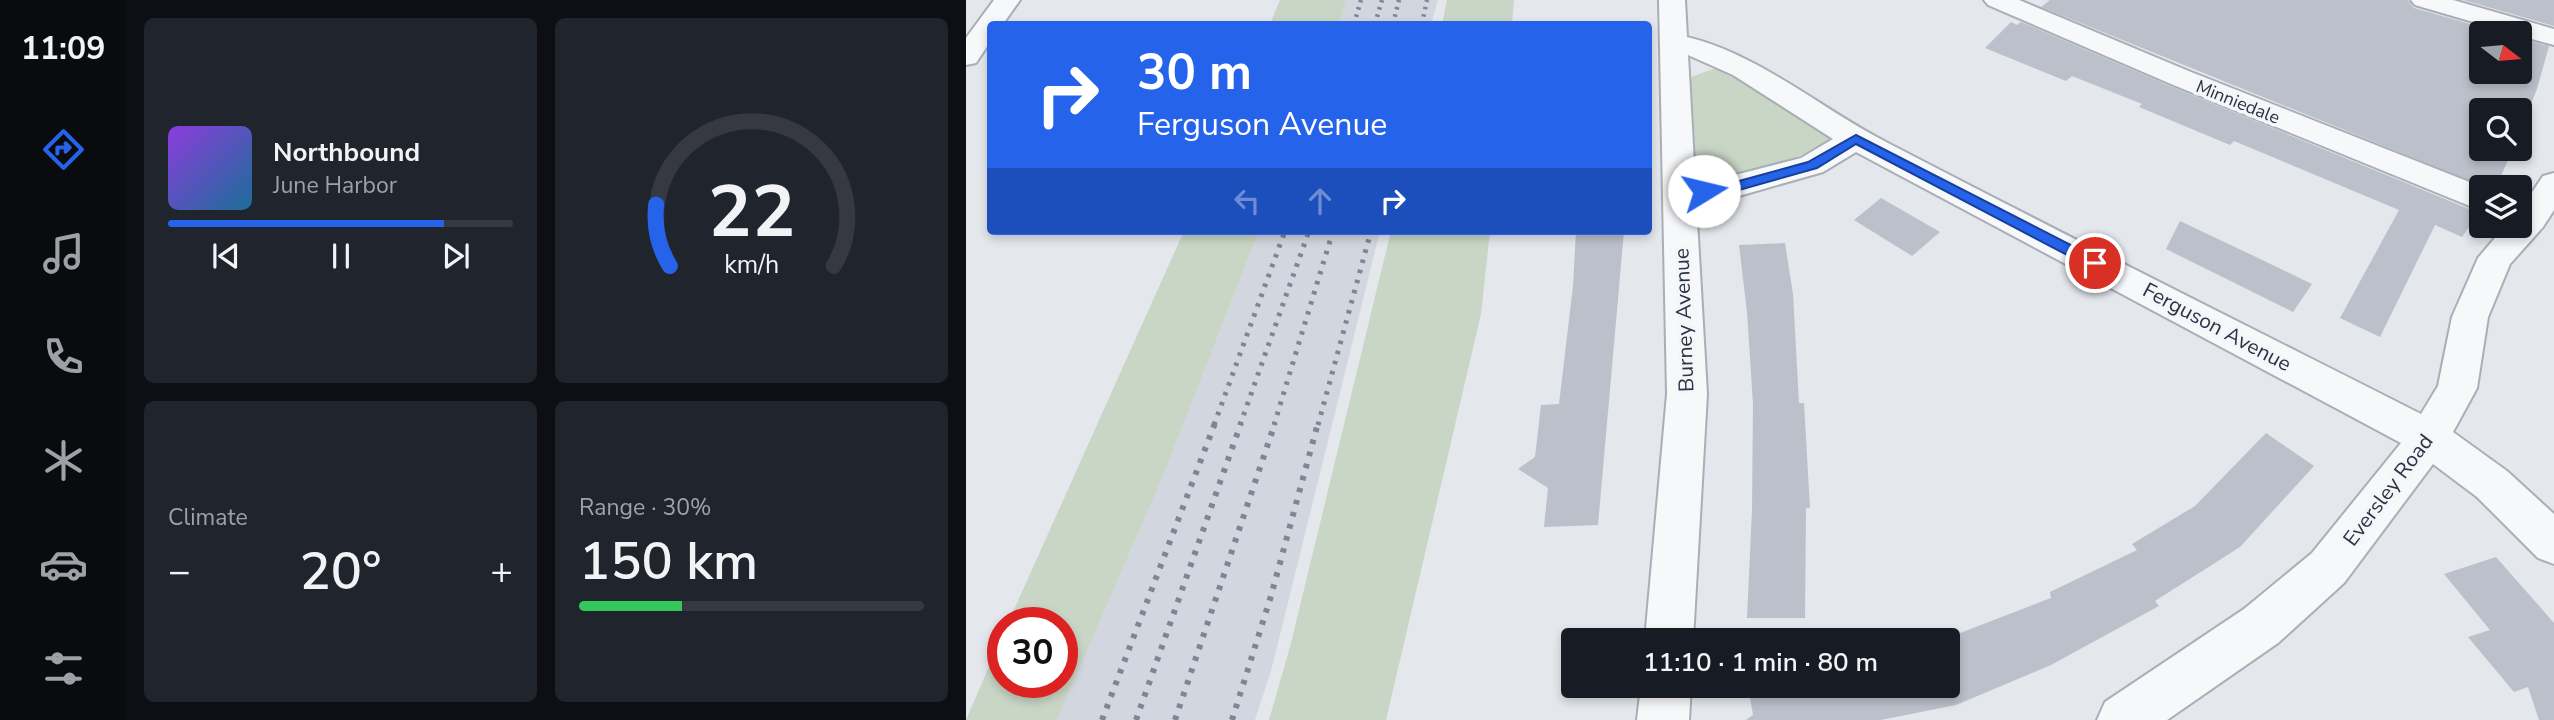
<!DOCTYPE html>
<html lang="en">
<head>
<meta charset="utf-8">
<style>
  :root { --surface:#171b24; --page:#20242c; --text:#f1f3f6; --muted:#9ea1a6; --line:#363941; --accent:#2563eb }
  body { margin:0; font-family:"Nunito Sans",sans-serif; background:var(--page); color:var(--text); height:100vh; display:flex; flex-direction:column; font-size:26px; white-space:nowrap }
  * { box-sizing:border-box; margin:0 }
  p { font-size:23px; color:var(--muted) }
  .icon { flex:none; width:38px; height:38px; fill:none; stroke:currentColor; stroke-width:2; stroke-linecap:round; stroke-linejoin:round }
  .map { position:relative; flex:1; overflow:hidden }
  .details { display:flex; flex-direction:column; gap:18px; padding:18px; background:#0d0f14; width:840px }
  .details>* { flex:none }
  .banner { position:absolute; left:21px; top:21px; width:665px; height:214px; border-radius:7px; box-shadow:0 4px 10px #0003; background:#2563eb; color:#fff; overflow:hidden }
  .needle { width:46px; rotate:106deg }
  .tools { position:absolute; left:1503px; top:21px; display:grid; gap:14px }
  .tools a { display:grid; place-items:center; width:63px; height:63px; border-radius:7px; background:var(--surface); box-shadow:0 4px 10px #0003; font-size:35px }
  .speed { position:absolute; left:21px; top:607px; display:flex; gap:14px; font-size:35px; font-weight:700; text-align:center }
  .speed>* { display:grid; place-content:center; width:91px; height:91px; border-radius:50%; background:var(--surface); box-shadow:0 4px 10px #0003; line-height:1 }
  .speed .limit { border:10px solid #d22; background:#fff; color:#111 }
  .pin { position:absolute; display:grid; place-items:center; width:60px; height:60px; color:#fff; margin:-30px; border:4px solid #fff; border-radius:50%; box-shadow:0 2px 7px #0007 }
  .me { position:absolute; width:77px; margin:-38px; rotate:81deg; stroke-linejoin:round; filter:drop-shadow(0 0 5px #0008) }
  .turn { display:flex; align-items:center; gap:24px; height:147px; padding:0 35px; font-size:32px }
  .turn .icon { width:91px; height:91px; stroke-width:2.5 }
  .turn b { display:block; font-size:49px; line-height:60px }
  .lanes { display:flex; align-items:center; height:66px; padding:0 35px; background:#0003; justify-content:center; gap:35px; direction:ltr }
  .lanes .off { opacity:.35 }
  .big { font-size:52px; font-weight:600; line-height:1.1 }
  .details .tile { flex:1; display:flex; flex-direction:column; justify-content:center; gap:10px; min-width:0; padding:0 24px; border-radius:10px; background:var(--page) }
  .details .dial { align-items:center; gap:0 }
  .dial svg { height:182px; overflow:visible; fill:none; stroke:var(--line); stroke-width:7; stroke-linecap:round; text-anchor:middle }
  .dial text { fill:var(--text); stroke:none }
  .song { display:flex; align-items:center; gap:21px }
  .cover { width:84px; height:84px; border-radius:10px; background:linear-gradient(135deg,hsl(270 70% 55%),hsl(200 70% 35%)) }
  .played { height:7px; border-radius:4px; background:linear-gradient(90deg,var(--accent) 80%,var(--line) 80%) }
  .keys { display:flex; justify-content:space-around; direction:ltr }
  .heat { display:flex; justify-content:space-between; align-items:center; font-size:38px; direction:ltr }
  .charge { height:10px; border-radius:5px; background:linear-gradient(90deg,#34c759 30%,var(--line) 0) }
  .details .tiles { flex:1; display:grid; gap:18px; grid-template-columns:repeat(2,1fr) }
  .trip { position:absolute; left:595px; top:628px; width:399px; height:70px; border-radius:7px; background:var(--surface); box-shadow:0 4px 10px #0003; font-weight:600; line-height:70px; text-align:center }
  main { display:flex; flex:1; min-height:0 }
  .menu { display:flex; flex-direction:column; width:126px; justify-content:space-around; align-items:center; background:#090b0e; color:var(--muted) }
  .menu .icon { width:49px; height:49px }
  .menu .selected { color:var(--accent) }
  .menu b { font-size:32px; color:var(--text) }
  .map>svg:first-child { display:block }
  .built { fill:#d2d6de }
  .green { fill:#c9d6c5 }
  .building { fill:#bbc0ca }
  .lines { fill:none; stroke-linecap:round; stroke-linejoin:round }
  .minor-casing { stroke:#a9aeb7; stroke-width:4 }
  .minor { fill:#f7f8fa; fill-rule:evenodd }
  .rail-far2 { stroke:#7d8696; stroke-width:4.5; stroke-dasharray:2.5 5; stroke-linecap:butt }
  .rail-far1 { stroke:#7d8696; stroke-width:5; stroke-dasharray:3.5 7; stroke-linecap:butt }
  .rail { stroke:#7d8696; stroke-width:6; stroke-dasharray:4.5 8; stroke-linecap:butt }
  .route { fill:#2563eb; stroke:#184099; stroke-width:2 }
  .labels { text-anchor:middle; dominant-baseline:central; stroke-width:7; stroke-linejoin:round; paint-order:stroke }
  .far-street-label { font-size:18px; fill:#2b3445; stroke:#f4f6f9 }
  .street-label { font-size:21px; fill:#2b3445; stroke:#f4f6f9 }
</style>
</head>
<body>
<main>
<nav class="menu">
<b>11:09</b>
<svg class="icon selected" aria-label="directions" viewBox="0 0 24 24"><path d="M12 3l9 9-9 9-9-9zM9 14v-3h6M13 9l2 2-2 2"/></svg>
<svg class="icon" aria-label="music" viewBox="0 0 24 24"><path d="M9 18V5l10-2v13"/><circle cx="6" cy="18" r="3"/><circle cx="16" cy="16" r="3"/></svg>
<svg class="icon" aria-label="phone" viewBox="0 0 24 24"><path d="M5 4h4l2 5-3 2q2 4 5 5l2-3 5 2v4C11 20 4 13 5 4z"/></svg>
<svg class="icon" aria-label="climate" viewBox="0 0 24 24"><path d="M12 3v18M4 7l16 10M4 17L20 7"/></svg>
<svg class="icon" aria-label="car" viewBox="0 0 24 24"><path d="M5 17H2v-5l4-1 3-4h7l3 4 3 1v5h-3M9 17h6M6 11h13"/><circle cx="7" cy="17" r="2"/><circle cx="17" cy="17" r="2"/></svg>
<svg class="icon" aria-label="filters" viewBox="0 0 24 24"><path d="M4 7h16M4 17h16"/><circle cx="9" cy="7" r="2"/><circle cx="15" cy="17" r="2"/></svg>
</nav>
<section class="details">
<div class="tiles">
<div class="tile">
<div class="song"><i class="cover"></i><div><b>Northbound</b><p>June Harbor</p></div></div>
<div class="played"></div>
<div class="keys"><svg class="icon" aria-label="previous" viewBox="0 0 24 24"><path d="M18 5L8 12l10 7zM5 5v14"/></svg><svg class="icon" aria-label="pause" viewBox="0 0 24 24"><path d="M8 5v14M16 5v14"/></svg><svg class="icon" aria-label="next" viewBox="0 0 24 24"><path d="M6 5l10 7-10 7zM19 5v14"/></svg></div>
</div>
<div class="tile dial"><svg viewBox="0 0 100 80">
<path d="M14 69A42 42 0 1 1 86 69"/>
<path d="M14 69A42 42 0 0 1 8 42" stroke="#2563eb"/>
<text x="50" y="56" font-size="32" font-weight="700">22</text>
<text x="50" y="72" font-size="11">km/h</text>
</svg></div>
<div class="tile"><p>Climate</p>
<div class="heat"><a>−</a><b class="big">20°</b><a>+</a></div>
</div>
<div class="tile"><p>Range · 30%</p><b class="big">150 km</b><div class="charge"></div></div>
</div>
</section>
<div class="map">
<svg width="1588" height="720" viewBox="0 0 1588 720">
  <rect width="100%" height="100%" fill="#e4e7ec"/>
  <g class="built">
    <path d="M380,0H472L465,24H373Z"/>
    <path d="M293,231H414L305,671L289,720H91L198,474Z"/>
  </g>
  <g class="green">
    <path d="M314,0H380L373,24H304Z"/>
    <path d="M481,0H548L546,24H476Z"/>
    <path d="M747,69L764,71L867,136L864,142L819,162L741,180L728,172L722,88L725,77Z"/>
    <path d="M218,231H293L198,474L91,720H0L37,634V682H96V623H42Z"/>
    <path d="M425,231H524L515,314L420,720H303L324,647Z"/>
  </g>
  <g class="building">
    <path d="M1084,0H1442L1448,8L1536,33H1516V72H1554V39L1583,46L1571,89L1554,131V110H1516V149H1547L1530,187H1519L1075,7Z"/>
    <path d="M1497,0H1588V26Z"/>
    <path d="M1045,22L1051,25L1055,22L1204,86L1513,213L1496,237L1469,225L1414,337L1374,318L1433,210L1268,141L1264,145L1173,107L1176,104L1106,76L1100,81L1019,48Z"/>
    <path d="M915,198L974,232L946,256L888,220Z"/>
    <path d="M1214,221L1292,258L1346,284L1327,312L1200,249Z"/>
    <path d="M610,231H658L632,525L578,527L582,488L552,469L569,457L575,405L593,404L607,286Z"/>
    <path d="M819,243L827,294L833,403H838L844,508H840L839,618H781L786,510L787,404L781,312L773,245Z"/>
    <path d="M1300,433L1348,466L1274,547L1189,601L1193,606L1085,665L990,705L915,720H780L787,715L782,686H838V695L861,686H982V640H976L1085,598L1084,592L1171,550L1166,544L1229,506Z"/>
    <path d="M1530,557L1588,623V720H1573L1562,687L1548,692L1502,637L1524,630L1478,574Z"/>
  </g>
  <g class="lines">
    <g class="minor-casing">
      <g id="minor">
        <path d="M28,0H54L37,24H24V42L10,63L0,65V38Z"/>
        <path d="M693,0H719L721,37C795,55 855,109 922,143C1099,235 1277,324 1455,414L1472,386L1486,317L1512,258L1539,226H1554V210L1577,176L1588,173V210L1577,227L1544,264L1522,317L1511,388L1487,432L1541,471L1588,514V564L1572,558L1511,497L1467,464L1378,583L1312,643L1201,720H1131L1139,702L1278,609L1346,553L1435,443L890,152L857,172L773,196L730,202L741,394L727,640H679L701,394ZM722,55L767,75L867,139L835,158L773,174L729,181Z"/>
        <path d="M1018,0H1053L1225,72L1516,187V211L1205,84L1022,5Z"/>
        <path d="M1445,0H1487L1588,29V45L1554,36V33H1545L1449,5Z"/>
        <path d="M675,686H725L723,720H671Z"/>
      </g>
    </g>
    <use href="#minor" class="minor"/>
    <g class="rail-far2">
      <path d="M388,24L395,0"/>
      <path d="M409,24L416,0"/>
      <path d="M427,24L433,0"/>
      <path d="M456,24L461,0"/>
    </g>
    <g class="rail-far1">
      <path d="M248,425L319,231"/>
      <path d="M274,425L343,231"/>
      <path d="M308,425L367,231"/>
      <path d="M352,425L405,231"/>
    </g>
    <g class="rail">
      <path d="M136,720L249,423"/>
      <path d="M170,720L275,423"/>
      <path d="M209,720L309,423"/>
      <path d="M266,720L305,596L352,423"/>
    </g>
  </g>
  <path class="route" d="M890,135L1134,260L1136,263L1129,269L1124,267L890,144L851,168L773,190L738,195L731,191L738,186L773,181L842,162Z"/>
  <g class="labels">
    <g class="far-street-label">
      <text transform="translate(1272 102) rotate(22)">Minniedale</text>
    </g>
    <g class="street-label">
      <text transform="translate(718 320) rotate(-92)">Burney Avenue</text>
      <text transform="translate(1251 327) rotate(28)">Ferguson Avenue</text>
      <text transform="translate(1422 490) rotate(-53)">Eversley Road</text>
    </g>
  </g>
</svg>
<div class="tools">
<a><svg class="needle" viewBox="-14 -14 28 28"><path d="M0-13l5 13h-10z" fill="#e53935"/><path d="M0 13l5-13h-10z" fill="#9ea1a6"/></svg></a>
<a><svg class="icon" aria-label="search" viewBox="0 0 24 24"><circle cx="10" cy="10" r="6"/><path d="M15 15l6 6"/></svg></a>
<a><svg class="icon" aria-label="layers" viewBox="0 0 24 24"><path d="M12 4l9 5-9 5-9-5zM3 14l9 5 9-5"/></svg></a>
</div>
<div class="speed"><div class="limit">30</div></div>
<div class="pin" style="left:1129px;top:263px;background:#d93025"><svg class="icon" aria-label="arrive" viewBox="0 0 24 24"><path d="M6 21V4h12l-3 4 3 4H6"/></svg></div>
<svg class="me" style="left:738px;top:191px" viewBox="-20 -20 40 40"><circle r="19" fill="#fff"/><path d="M0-13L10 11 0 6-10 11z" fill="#2563eb"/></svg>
<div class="trip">11:10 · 1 min · 80 m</div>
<div class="banner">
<div class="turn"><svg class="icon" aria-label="right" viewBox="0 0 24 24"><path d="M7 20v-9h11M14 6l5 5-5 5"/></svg><div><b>30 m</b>Ferguson Avenue</div></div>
<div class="lanes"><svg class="icon off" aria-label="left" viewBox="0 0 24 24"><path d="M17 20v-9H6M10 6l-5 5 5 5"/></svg><svg class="icon off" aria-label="ahead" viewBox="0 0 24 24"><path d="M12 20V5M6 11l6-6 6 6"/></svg><svg class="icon" aria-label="right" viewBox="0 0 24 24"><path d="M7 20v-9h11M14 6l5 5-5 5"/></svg></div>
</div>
</div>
</main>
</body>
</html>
